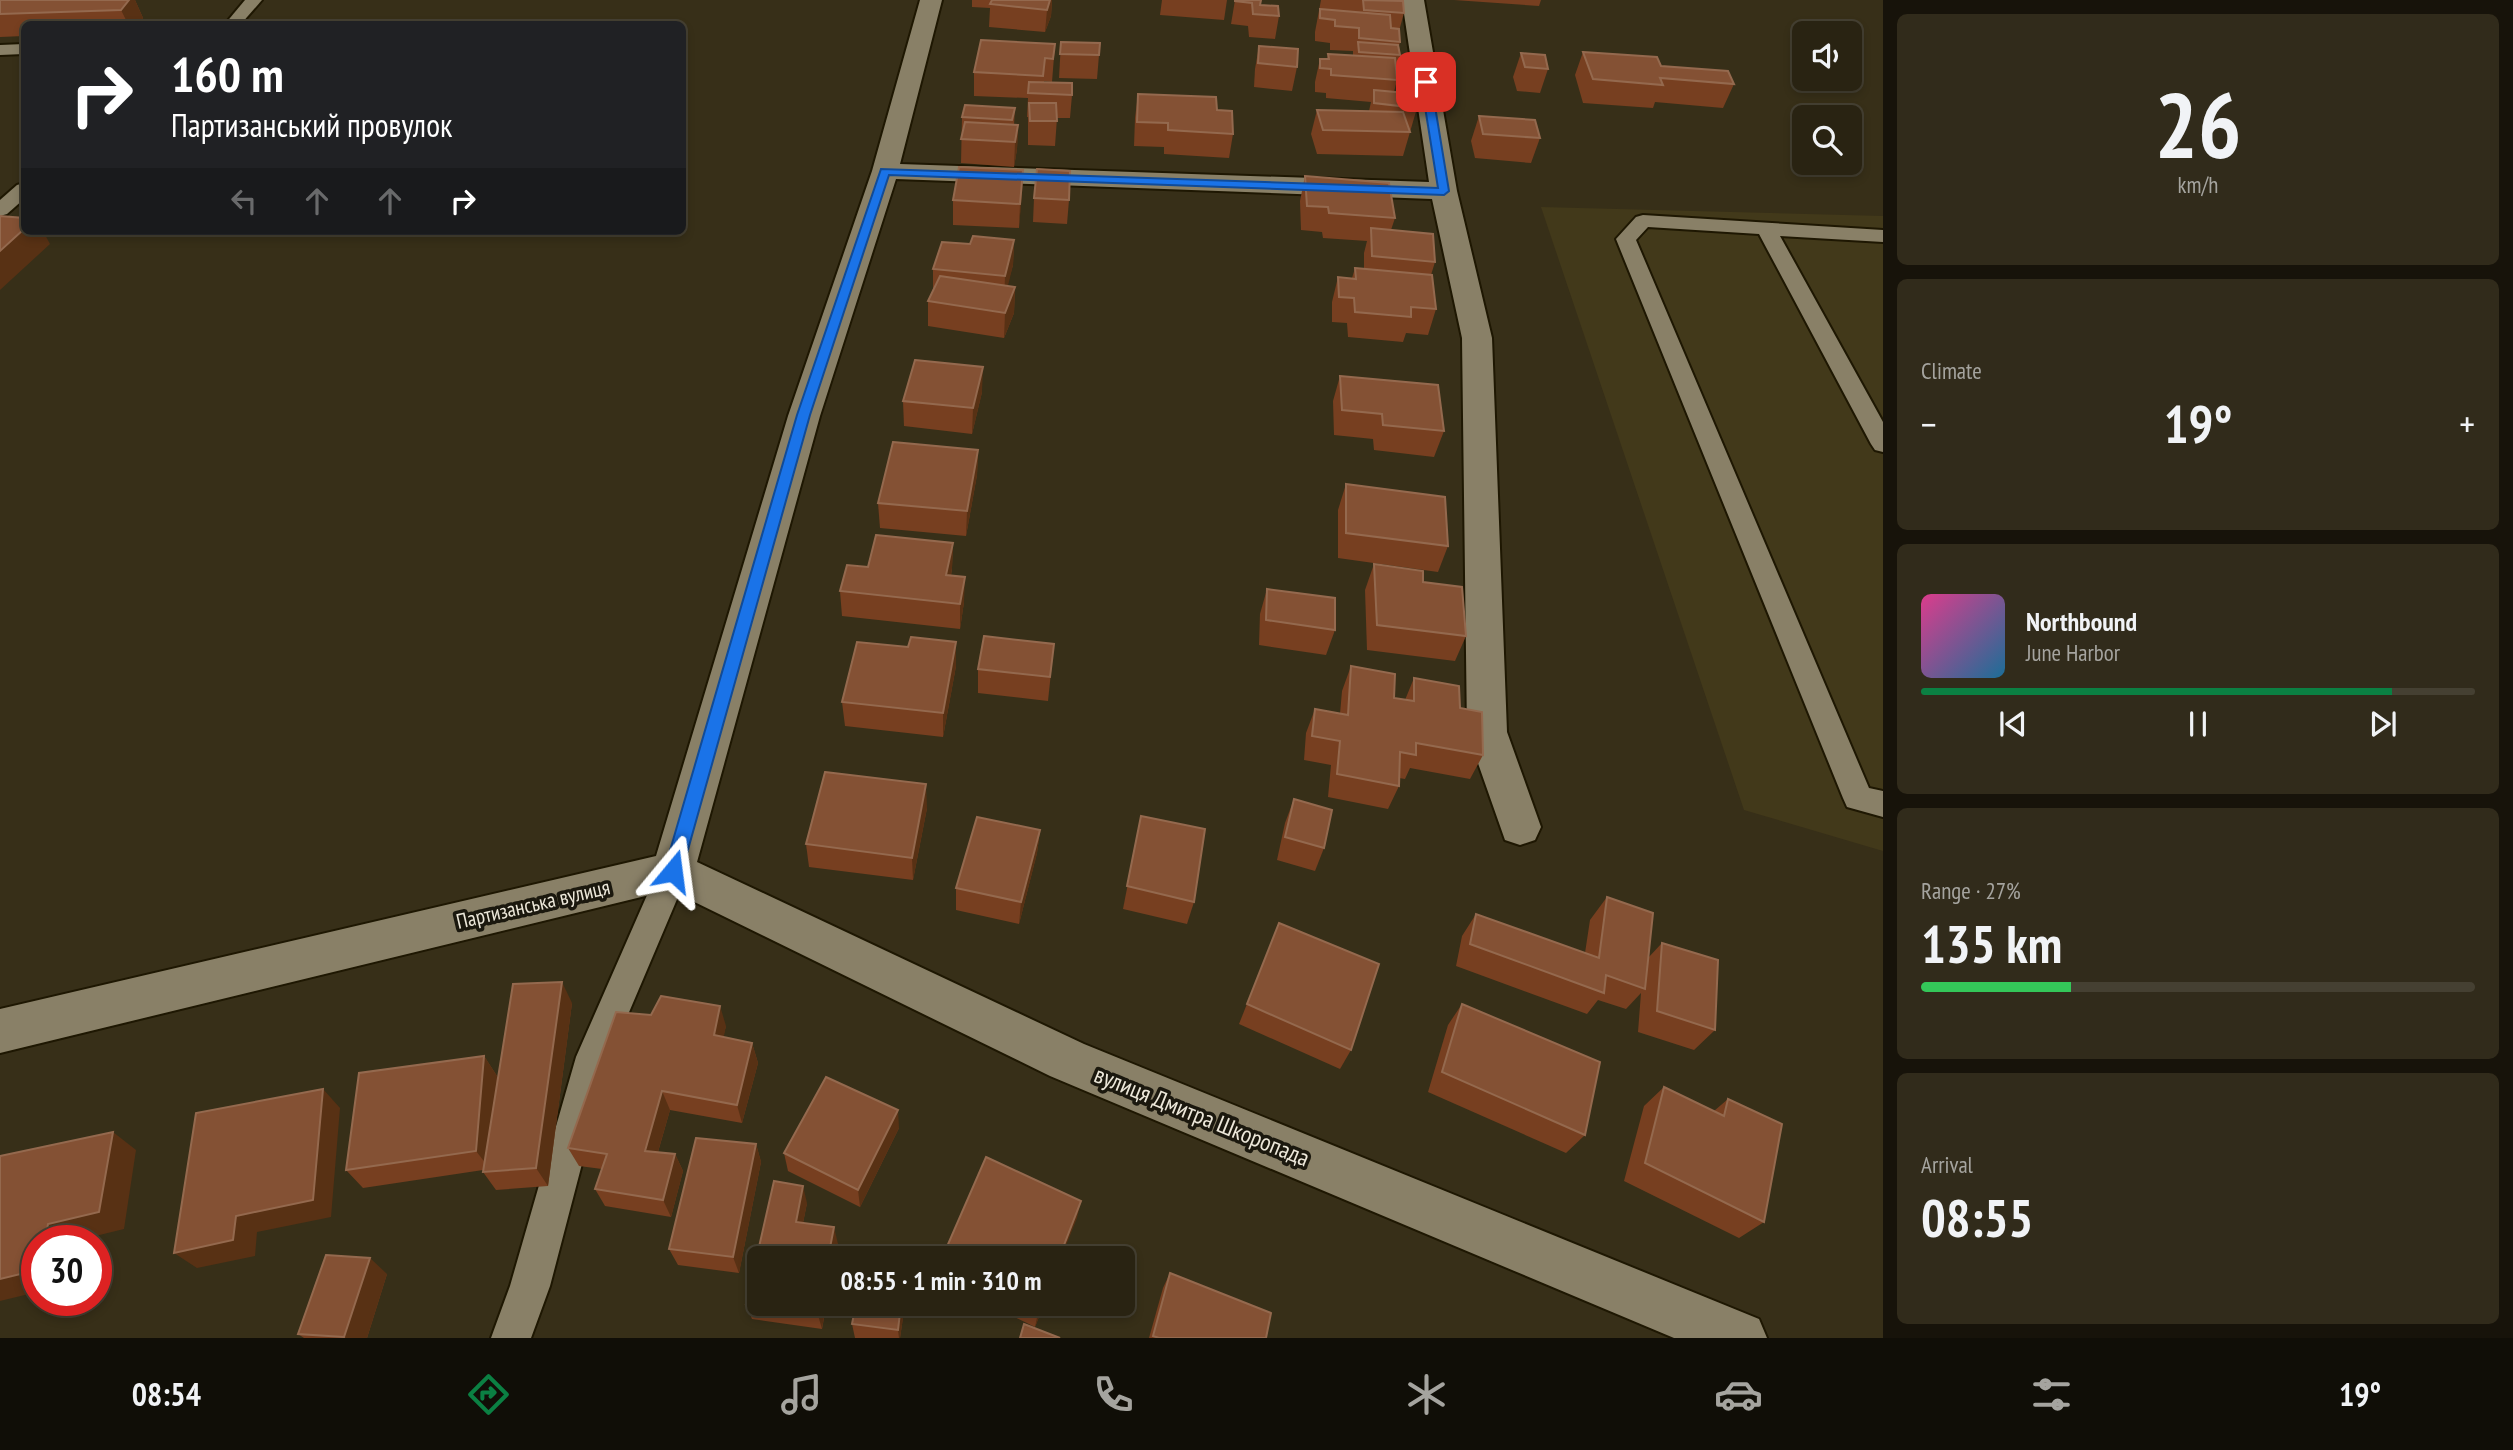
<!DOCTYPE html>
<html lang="en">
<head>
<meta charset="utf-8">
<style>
  :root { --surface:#292312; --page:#312b1b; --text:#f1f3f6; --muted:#a5a49f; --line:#454032; --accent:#0b8043 }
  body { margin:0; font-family:"PT Sans Narrow",sans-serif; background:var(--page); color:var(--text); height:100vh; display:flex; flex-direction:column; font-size:26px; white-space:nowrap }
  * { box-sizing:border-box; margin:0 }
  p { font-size:23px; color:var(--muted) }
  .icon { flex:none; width:38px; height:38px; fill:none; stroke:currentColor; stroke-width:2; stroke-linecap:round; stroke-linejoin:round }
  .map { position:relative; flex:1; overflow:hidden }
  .sheet { display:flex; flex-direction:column; gap:14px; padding:14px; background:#17130a; width:630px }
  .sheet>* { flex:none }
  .hud { position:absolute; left:21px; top:21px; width:665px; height:214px; border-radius:10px; box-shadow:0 4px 10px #0003,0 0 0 2px var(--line); background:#202124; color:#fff; overflow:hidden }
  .controls { position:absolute; left:1792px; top:21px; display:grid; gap:14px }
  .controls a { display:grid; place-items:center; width:70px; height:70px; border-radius:10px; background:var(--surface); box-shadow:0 4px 10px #0003,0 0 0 2px var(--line); font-size:35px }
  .speed { position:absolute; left:21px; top:1225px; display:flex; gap:14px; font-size:35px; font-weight:700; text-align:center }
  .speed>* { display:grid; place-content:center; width:91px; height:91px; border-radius:50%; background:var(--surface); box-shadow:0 4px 10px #0003,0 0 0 2px var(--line); line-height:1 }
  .speed .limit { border:10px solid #d22; background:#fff; color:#111 }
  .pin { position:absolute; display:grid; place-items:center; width:60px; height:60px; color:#fff; margin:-30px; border-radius:14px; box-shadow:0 4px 10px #0006 }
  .me { position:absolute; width:77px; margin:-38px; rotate:16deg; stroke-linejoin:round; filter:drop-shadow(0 0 5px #0008) }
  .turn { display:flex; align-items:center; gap:24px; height:147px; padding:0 35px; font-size:32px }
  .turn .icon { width:91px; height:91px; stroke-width:2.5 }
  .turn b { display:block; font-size:49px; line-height:60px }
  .lanes { display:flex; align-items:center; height:66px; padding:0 35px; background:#0003; justify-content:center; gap:35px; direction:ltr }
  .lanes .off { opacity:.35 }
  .big { font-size:52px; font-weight:700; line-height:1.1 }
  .sheet .card { flex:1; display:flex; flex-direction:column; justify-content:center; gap:10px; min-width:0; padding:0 24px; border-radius:10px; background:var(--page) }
  .sheet .dial { align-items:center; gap:0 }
  .dial b { font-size:91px; line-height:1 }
  .song { display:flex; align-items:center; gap:21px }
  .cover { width:84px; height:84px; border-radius:10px; background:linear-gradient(135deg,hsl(330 70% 55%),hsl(200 70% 35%)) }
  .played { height:7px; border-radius:4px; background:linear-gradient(90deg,var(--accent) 85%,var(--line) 85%) }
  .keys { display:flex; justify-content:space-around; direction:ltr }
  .heat { display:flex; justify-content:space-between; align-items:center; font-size:38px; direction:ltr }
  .charge { height:10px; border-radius:5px; background:linear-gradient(90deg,#34c759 27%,var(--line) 0) }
  .trip { position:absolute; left:747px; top:1246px; width:388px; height:70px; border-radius:10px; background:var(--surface); box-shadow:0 4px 10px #0003,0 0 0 2px var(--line); font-weight:700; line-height:70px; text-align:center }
  .tab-bar { display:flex; height:112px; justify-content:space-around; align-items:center; background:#100e07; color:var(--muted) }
  .tab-bar .icon { width:49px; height:49px }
  .tab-bar .selected { color:var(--accent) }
  .tab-bar b { font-size:32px; color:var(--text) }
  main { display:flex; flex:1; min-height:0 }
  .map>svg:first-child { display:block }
  .built { fill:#42391a }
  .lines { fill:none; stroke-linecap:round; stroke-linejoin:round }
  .service-casing { stroke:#1e1702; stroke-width:4 }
  .minor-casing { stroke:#1e1702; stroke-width:4 }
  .service { fill:#898067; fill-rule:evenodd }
  .minor { fill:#898067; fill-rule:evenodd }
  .wall { fill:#773f20 }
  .shaded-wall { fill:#583114 }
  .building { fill:#845134; stroke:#94694e; stroke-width:2 }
  .route { fill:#1a73e8; stroke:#114b97; stroke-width:2 }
  .labels { text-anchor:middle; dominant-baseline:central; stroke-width:7; stroke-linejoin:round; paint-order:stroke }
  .street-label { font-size:21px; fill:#ede8da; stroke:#1b180e }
  .near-street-label { font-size:24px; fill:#ede8da; stroke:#1b180e }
</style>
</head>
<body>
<main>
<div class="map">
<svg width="1883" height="1338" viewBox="0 0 1883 1338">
  <rect width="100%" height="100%" fill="#372f18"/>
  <path class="built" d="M1541,207L1883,216V851L1744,810Z"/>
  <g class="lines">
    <g class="service-casing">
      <g id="service">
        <path d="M245,0H262L241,24H225Z"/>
        <path d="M24,44V54L0,55V45Z"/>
        <path d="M24,183V199L7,214L0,216V200L17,185Z"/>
        <path d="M1643,215L1883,230V242L1780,236L1883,422V452L1875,450L1871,444L1759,234L1648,227L1636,240L1869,788L1883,791V817L1847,807L1843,798L1616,239L1636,217Z"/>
        <path d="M673,857L684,861L689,871L610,1057L550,1286L531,1338H491L510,1286L576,1057L662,861Z"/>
      </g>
    </g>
    <g class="minor-casing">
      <path id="minor" d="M920,0H942L900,164L1429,182L1402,0H1424L1457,191L1492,338L1507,732L1541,827L1535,840L1520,845L1505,840L1467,732L1462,338L1432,199L896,179L820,416L697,862L1084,1044L1759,1319L1767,1338H1674L1050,1076L670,890L0,1053V1009L656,856L788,416L872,171Z"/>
    </g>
    <use href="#service" class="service"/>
    <use href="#minor" class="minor"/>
  </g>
  <g class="wall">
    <path d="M0,0H135L143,18L138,24H24V36L0,37Z"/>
    <path d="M972,0H1052L1051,16L1045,32L989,27L990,8L972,7Z"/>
    <path d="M1162,0H1227L1224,20L1160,15Z"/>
    <path d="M1235,0H1261V5L1279,16L1275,39L1249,37L1248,26L1231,24Z"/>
    <path d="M1321,0H1385L1404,13L1399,31L1400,42L1399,46L1400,55L1396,70L1397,80L1394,92L1417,108L1403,156L1317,154L1311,134L1317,110L1369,111L1371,102L1326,98V93L1315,92V82L1320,59H1327L1328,54L1353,55V51L1330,50V43L1315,41V32Z"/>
    <path d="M1454,0H1541L1539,6Z"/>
    <path d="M1061,42L1099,55L1097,79L1059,78Z"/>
    <path d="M1055,44L1052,82L1044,81V82L1072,95L1070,118H1057L1055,146L1028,145V117H1027L1028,98L974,96V72Z"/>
    <path d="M1259,46L1297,67L1292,91L1254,87L1255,69Z"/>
    <path d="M1583,52L1661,66L1734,84L1723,108L1655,102L1653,108L1583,103L1575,75Z"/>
    <path d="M1521,53L1548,69L1540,93L1517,91L1513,77Z"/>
    <path d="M1138,94L1217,110L1233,134L1229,158L1164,154V147L1134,146L1135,118Z"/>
    <path d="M1015,108L1014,125H1018L1017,149L1014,167L961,163L962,117Z"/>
    <path d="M1479,116L1540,138L1531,163L1475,158L1471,141Z"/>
    <path d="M1023,170L1019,228L953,225V200Z"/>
    <path d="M1305,176L1395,218L1391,230L1435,262L1431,275L1436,309L1428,335L1406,333L1403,342L1348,337L1347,323L1332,322V302L1338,277L1352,278L1355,268L1364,269V253L1367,241L1323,238L1322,232L1301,230L1300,201Z"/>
    <path d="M1034,198L1069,200L1067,224L1033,222Z"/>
    <path d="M1014,240L1013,265L1007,286L1015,287L1014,313L1004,338L928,326V301L933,289V269L970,244Z"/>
    <path d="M1340,376L1444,431L1434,457L1374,450L1373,439L1334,435L1333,401Z"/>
    <path d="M982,392L972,434L904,426L903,401Z"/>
    <path d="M978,450L977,475L966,536L880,528L878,503Z"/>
    <path d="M1346,484L1448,546L1438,572L1338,558V510Z"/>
    <path d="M953,543L952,568L951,576L964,602L960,629L842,616L840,591L868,567Z"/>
    <path d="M1374,564L1466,636L1455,661L1367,650L1365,590Z"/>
    <path d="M1267,589L1335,630L1326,655L1259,645L1260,614Z"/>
    <path d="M956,642V666L943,737L845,726L842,702Z"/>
    <path d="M1054,644L1048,701L978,693V669Z"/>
    <path d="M1351,666L1394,698L1405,700L1414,678L1460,708L1483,755L1470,779L1410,768L1405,779L1399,778V786L1388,809L1328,797L1331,765L1304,760L1306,733L1315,709L1340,714L1342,691Z"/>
    <path d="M1294,799L1324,848L1315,871L1277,860L1285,823Z"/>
    <path d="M927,808L913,880L809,867L806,844Z"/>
    <path d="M1141,816L1194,902L1187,924L1123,909Z"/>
    <path d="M1040,830L1037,853L1019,924L956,910V888Z"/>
    <path d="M1607,897L1648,958L1662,943L1715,1030L1694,1050L1638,1032L1641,993L1626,1009L1598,1000L1587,1014L1456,966L1462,936L1476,914L1585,953L1590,920Z"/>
    <path d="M1279,923L1351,1050L1340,1069L1239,1024Z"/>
    <path d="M572,1003L548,1186L496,1190L483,1172V1170L363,1188L346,1170L484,1056L497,1076L496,1092Z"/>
    <path d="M1462,1004L1585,1135L1566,1153L1428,1092L1448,1025Z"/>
    <path d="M726,1026L723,1037L752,1043L758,1063L742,1123L670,1110L658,1152L675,1154L683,1171L671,1217L605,1206L595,1189L602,1169L579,1166L568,1148Z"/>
    <path d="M1664,1087L1714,1111L1728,1099L1764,1222L1739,1238L1624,1181L1644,1106Z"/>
    <path d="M899,1128L860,1207L788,1171L784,1153Z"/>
    <path d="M756,1144L761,1162L739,1273L678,1265L669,1249Z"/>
    <path d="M807,1203L803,1223L838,1244L822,1329L752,1319L746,1304Z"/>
    <path d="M1170,1273L1266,1338H1149L1163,1288Z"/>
    <path d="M387,1274L367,1338H304L298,1334Z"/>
    <path d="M905,1304L900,1338H855L852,1324Z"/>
    <path d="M988,1304H1044L1035,1327Z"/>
  </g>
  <g class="shaded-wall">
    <path d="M129,0H135L143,18L138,24H128L121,10Z"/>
    <path d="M1050,0H1052L1051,16L1045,32L1047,10Z"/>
    <path d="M1018,125L1017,149L1014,167L1015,142Z"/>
    <path d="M1023,170L1022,194L1019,228L1020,204Z"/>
    <path d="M24,229V231H43L50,244L0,290V251Z"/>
    <path d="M1014,240L1013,265L1004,302L1005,276Z"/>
    <path d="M1015,287L1014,313L1004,338L1005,313Z"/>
    <path d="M983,367L982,392L972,434L973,408Z"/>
    <path d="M978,450L977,475L966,536L967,511Z"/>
    <path d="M953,543L952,568L946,600V575Z"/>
    <path d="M965,577L964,602L960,629V604Z"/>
    <path d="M956,642V666L943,737V713Z"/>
    <path d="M926,784L927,808L913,880L912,858Z"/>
    <path d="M1040,830L1037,853L1019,924L1021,902Z"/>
    <path d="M562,982L572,1003L548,1186L536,1168Z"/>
    <path d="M720,1006L726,1026L720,1055L714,1035Z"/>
    <path d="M752,1043L758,1063L742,1123L737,1105Z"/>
    <path d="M484,1056L497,1076L490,1169L476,1151Z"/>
    <path d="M323,1089L340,1108L331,1217L257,1232L255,1256L197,1268L174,1253L236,1216Z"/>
    <path d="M662,1091L670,1110L653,1169L645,1151Z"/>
    <path d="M898,1110L899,1128L860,1207L858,1190Z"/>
    <path d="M113,1132L136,1150L124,1229L75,1241H45L48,1224Z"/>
    <path d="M756,1144L761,1162L739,1273L733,1257Z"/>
    <path d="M675,1154L683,1171L671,1217L663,1200Z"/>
    <path d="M803,1186L807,1203L800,1238L796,1222Z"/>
    <path d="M1081,1201L1077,1218L1061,1258H1059Z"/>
    <path d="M834,1227L838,1244L835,1258H828Z"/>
    <path d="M370,1258L387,1274L367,1338H346L344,1337Z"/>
    <path d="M37,1270V1292L0,1301V1279Z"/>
    <path d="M820,1304H826L822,1329L818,1315Z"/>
    <path d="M901,1304H905L900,1338H899L898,1330Z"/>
    <path d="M1041,1304H1044L1035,1327L1038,1313Z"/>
  </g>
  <g class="building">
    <path d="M0,0H129L121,10L0,14Z"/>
    <path d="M992,0H1050L1047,10L990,4Z"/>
    <path d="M1235,0H1261L1260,5L1278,6L1279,16L1253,14L1252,3L1235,1Z"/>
    <path d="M1363,0L1403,1L1404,13L1364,10Z"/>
    <path d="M1320,9L1390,15L1391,28L1399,29L1400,42L1359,38V28L1335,26V20L1320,18Z"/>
    <path d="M981,40L1055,44L1053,59L1045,58L1043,76L974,72Z"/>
    <path d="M1061,42L1100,43L1099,55L1060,54Z"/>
    <path d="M1358,42L1398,45L1400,55L1359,52Z"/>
    <path d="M1259,46L1298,49L1297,67L1258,63Z"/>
    <path d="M1583,52L1657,57L1661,66L1728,71L1734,84L1660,78L1663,85L1593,79Z"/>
    <path d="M1521,53L1545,55L1548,69L1525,67Z"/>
    <path d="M1328,54L1395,58L1397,80L1331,75V69L1320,68V59H1329Z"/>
    <path d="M1029,82L1072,83V95L1028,93Z"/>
    <path d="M1374,90L1416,94L1417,108L1374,103Z"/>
    <path d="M1138,94L1216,97L1217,110L1232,111L1233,134L1168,130V123L1137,122Z"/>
    <path d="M1029,103H1056L1057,121H1030Z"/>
    <path d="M965,105L1015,108L1012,120L962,117Z"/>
    <path d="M1317,110L1403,112L1410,132L1323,130Z"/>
    <path d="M1479,116L1535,120L1540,138L1483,134Z"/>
    <path d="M965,122L1018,125L1015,142L961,139Z"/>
    <path d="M959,167L1023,170L1020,204L953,200Z"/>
    <path d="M1037,169L1070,171L1069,200L1034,198Z"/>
    <path d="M1305,176L1389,183L1395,218L1329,213L1328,207L1307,206Z"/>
    <path d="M0,216L24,218V229L0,251Z"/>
    <path d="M1371,228L1433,234L1435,262L1372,256Z"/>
    <path d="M973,236L1014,240L1005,276L933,269L942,242L970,244Z"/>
    <path d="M1355,268L1432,275L1436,309L1411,307V317L1355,312L1354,298L1339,297L1338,277L1356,279Z"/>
    <path d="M940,276L1015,287L1005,313L928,301Z"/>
    <path d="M915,360L983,367L973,408L903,401Z"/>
    <path d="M1340,376L1438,385L1444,431L1383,425L1382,414L1342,410Z"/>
    <path d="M893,442L978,450L967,511L878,503Z"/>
    <path d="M1346,484L1445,497L1448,546L1346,533Z"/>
    <path d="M876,535L953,543L946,575L965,577L960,604L840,591L847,565L868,567Z"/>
    <path d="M1374,564L1423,571V582L1462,587L1466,636L1377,625Z"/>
    <path d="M1267,589L1335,598V630L1266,620Z"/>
    <path d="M984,636L1054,644L1050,677L978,669Z"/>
    <path d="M911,637L956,642L943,713L842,702L857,642L908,647Z"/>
    <path d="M1351,666L1395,674L1394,698L1414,701V678L1459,686L1460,708L1482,712L1483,755L1416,743V755L1400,752L1399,786L1337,774L1340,741L1312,736L1315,709L1348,715Z"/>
    <path d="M825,772L926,784L912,858L806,844Z"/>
    <path d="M1294,799L1332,810L1324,848L1285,837Z"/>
    <path d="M1141,816L1205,829L1194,902L1127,886Z"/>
    <path d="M977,817L1040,830L1021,902L956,888Z"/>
    <path d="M1607,897L1653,913L1645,989L1606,975L1604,993L1470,944L1476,914L1599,958Z"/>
    <path d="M1279,923L1379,964L1351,1050L1247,1004Z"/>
    <path d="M1662,943L1718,960L1715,1030L1657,1011Z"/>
    <path d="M562,982L536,1168L483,1172L513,984Z"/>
    <path d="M661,996L720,1006L714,1035L752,1043L737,1105L662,1091L645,1151L675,1154L663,1200L595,1189L607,1154L568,1148L616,1012L651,1015Z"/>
    <path d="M1462,1004L1600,1062L1585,1135L1442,1072Z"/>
    <path d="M484,1056L476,1151L346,1170L359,1073Z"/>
    <path d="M826,1077L898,1110L858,1190L784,1153Z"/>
    <path d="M1664,1087L1724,1116L1728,1099L1782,1124L1764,1222L1645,1163Z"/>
    <path d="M323,1089L313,1200L236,1216L233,1240L174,1253L196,1113Z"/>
    <path d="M113,1132L99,1212L48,1224L45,1241H37V1270L0,1279V1156Z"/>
    <path d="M696,1138L756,1144L733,1257L669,1249Z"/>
    <path d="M986,1157L1081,1201L1059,1258H942Z"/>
    <path d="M774,1181L803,1186L796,1222L834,1227L828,1258H760V1304H820L818,1315L746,1304Z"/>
    <path d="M865,1246L909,1252L908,1258H863Z"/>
    <path d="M326,1255L370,1258L344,1337L298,1334Z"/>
    <path d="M1170,1273L1271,1313L1266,1338H1159L1153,1336Z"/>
    <path d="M856,1304H901L898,1330L852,1324Z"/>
    <path d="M1019,1304H1041L1038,1313Z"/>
    <path d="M1024,1324L1060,1338H1020Z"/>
  </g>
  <path class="route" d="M1426,79L1431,82L1449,191L1444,195L889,175L810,415L682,871L680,876L673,878L667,876L664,871L797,415L881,169L1438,188L1421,82Z"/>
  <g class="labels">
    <g class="street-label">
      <text transform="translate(533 904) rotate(-13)">Партизанська вулиця</text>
    </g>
    <g class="near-street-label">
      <text transform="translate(1202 1116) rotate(22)">вулиця Дмитра Шкоропада</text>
    </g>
  </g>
</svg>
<div class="controls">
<a><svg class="icon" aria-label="sound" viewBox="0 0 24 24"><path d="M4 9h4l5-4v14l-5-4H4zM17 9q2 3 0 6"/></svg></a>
<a><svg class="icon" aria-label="search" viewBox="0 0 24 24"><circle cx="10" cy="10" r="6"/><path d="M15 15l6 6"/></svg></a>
</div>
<div class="speed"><div class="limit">30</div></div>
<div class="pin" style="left:1426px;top:82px;background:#d93025"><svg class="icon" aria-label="arrive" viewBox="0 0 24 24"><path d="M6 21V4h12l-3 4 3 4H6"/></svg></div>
<svg class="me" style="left:673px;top:871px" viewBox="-20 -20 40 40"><path d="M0-17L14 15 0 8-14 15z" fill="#1a73e8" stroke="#fff" stroke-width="4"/></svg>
<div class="trip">08:55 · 1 min · 310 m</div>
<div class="hud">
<div class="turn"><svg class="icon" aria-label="right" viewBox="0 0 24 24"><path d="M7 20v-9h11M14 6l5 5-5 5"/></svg><div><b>160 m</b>Партизанський провулок</div></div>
<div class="lanes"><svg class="icon off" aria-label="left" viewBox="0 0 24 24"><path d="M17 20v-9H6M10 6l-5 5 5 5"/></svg><svg class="icon off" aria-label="ahead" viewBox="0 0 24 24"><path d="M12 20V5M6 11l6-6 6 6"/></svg><svg class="icon off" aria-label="ahead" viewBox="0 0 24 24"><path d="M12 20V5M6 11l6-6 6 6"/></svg><svg class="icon" aria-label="right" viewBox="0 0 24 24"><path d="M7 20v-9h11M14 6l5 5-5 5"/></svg></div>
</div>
</div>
<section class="sheet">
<div class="card dial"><b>26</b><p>km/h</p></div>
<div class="card"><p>Climate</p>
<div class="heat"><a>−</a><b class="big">19°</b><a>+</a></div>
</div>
<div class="card">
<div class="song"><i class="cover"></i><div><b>Northbound</b><p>June Harbor</p></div></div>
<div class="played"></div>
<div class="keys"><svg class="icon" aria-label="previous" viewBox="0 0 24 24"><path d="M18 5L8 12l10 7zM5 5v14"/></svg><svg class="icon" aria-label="pause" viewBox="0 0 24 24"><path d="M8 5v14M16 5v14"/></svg><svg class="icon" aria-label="next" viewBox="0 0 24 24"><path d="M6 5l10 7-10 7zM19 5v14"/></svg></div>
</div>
<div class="card"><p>Range · 27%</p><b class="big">135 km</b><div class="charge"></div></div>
<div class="card"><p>Arrival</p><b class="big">08:55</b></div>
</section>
</main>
<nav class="tab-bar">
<b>08:54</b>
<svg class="icon selected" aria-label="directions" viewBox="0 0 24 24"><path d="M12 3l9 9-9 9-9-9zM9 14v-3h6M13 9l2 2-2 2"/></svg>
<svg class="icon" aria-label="music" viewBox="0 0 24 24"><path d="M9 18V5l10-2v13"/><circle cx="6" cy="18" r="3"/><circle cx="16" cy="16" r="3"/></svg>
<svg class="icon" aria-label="phone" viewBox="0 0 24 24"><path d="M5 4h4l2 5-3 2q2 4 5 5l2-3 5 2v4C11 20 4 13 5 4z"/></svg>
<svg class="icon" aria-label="climate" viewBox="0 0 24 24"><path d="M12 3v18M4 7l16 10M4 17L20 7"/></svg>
<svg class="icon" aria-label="car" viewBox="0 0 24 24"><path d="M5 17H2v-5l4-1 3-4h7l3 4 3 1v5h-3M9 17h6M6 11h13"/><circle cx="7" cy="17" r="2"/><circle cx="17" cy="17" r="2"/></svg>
<svg class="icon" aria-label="filters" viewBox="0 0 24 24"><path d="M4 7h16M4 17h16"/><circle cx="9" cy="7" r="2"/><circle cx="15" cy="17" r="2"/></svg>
<b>19°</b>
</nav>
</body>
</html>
